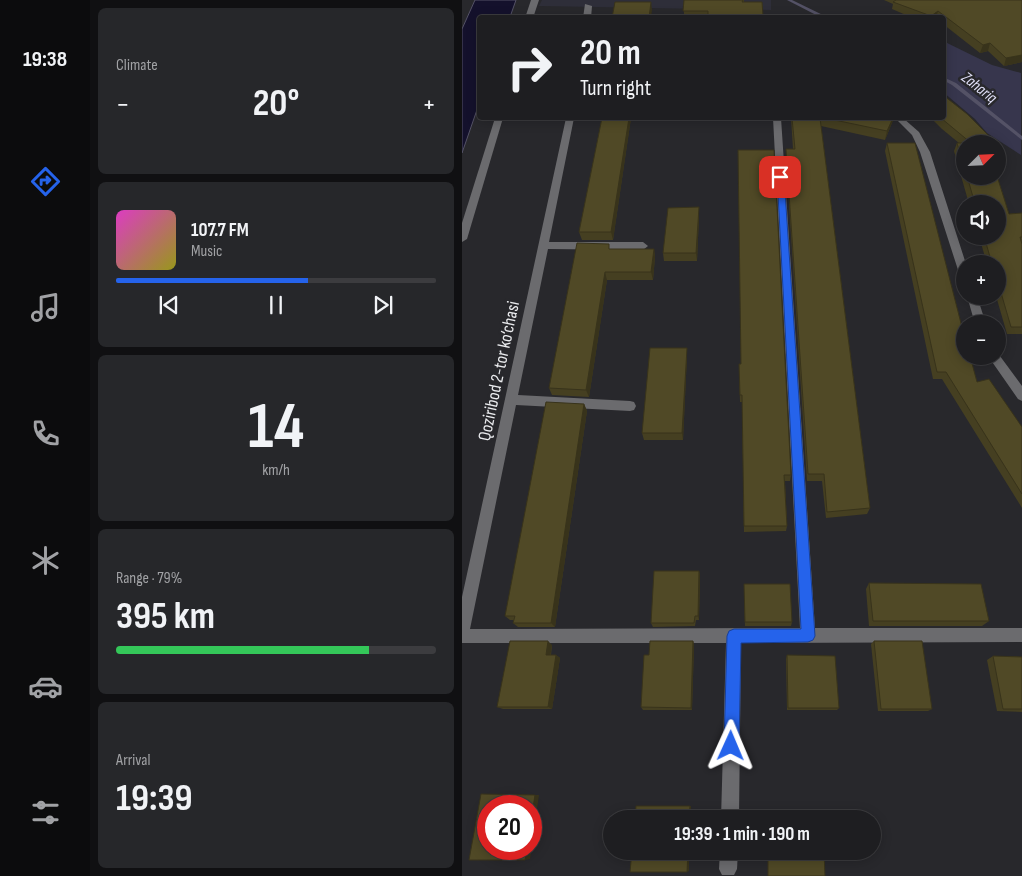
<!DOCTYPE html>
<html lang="en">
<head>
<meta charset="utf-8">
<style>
  :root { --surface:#1e1e21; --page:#26272a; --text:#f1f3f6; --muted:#a1a2a5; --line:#3c3c3f; --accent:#2563eb }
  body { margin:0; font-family:"Sofia Sans Condensed",sans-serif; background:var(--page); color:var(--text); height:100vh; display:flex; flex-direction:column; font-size:19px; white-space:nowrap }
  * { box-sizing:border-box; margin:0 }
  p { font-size:16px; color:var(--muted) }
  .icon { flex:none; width:28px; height:28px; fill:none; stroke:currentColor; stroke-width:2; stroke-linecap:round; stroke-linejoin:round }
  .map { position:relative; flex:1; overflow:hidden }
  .panel { display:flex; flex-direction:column; gap:8px; padding:8px; background:#101012; width:372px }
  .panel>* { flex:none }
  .guide { position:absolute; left:15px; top:15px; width:469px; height:105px; border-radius:5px; box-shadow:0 2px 12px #0003,0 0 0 1px var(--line); background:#1e1e21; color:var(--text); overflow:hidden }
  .needle { width:32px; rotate:66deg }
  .buttons { position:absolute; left:494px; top:135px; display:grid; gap:10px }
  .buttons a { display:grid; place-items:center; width:50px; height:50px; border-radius:50%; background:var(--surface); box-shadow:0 2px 12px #0003,0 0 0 1px var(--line); font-size:25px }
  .speed { position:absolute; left:15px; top:795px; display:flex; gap:10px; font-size:25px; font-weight:700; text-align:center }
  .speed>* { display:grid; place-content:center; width:65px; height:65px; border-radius:50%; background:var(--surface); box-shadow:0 2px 12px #0003,0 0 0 1px var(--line); line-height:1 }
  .speed .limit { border:8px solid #d22; background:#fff; color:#111 }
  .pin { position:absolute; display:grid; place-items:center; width:42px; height:42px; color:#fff; margin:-21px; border-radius:10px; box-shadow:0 2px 8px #0006 }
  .me { position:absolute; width:55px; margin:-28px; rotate:1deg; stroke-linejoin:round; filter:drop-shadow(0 0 4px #0008) }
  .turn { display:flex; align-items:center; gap:18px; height:105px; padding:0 20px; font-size:22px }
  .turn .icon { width:65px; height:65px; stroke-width:2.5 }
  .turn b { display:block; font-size:35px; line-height:42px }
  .big { font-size:38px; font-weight:700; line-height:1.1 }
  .panel .widget { flex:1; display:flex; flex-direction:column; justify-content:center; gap:8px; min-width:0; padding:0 18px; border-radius:8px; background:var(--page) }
  .panel .dial { align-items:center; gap:0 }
  .dial b { font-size:65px; line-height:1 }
  .song { display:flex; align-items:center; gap:15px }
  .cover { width:60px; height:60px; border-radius:8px; background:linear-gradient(135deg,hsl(310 70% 55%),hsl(60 70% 35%)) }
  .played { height:5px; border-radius:2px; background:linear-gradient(90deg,var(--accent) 60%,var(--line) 60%) }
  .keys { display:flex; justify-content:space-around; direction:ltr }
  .heat { display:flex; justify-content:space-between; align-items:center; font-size:28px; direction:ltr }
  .charge { height:8px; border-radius:4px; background:linear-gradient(90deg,#34c759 79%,var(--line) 0) }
  .trip { position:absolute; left:141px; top:810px; width:278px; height:50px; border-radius:25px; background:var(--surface); box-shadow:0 2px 12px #0003,0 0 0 1px var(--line); font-weight:700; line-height:50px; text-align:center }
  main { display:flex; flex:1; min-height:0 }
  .tabs { display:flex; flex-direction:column; width:90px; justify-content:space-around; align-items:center; background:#0c0c0d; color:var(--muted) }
  .tabs .icon { width:35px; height:35px }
  .tabs .selected { color:var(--accent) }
  .tabs b { font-size:22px; color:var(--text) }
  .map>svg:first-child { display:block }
  .built { fill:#2e2e39 }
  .green { fill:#37364d }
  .water { fill:#14112c; stroke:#545266 }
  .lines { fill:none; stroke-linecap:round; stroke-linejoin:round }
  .stream { fill:#545266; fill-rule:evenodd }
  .minor { fill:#6b6b6e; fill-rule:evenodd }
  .wall { fill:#453f21 }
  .shaded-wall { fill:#38331b }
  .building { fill:#504926; stroke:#38331b }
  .route { fill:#2563eb; stroke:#184099 }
  .labels { text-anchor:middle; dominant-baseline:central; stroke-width:5; stroke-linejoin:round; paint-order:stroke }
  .far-water-label { font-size:16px; font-style:italic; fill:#dfdff7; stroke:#28282c }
  .street-label { font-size:18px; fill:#eaebee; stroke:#28282c }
</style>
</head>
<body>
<main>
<nav class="tabs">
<b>19:38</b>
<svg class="icon selected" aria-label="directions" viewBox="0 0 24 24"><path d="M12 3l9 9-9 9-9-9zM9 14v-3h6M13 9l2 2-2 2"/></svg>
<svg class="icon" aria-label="music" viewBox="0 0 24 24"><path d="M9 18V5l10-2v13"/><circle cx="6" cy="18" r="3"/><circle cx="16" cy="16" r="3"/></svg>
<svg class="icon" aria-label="phone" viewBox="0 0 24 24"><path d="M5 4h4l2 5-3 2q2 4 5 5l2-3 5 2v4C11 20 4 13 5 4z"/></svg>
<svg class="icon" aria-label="climate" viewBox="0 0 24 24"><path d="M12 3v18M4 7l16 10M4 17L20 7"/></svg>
<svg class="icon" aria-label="car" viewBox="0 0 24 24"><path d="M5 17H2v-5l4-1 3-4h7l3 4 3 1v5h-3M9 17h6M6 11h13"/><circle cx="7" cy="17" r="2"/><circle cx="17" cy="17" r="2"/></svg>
<svg class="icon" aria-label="filters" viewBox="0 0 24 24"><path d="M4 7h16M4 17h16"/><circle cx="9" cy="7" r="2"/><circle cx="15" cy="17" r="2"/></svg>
</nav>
<section class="panel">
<div class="widget"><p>Climate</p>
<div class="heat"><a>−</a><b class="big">20°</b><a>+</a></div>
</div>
<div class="widget">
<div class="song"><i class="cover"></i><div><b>107.7 FM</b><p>Music</p></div></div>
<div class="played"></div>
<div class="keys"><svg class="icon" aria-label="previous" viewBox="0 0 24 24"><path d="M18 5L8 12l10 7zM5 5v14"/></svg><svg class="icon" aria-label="pause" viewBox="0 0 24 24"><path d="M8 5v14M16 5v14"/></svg><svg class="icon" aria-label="next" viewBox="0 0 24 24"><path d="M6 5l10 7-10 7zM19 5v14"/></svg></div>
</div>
<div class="widget dial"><b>14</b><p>km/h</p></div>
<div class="widget"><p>Range · 79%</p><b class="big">395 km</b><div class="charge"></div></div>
<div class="widget"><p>Arrival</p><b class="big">19:39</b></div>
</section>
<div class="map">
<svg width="560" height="876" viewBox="0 0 560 876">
  <rect width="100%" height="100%" fill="#28282c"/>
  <path class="built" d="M80,0H309V10L77,6Z"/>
  <path class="green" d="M481,41L530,65L559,73V155L525,133L513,119L481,92Z"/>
  <path class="water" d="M13,0H54L48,17L18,18L17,104L0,153V29Z"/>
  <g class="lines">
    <g class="stream">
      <path d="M325,0H330L367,18H360Z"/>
      <path d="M481,77L494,83L560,136V140L490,85L481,80Z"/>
    </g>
    <g class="minor">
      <path d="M69,0H77L71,18H63Z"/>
      <path d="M123,4L130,6L129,18H121Z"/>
      <path d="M33,118H41L5,239L0,242V223Z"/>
      <path d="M104,118H112L87,242H181L186,246L181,250L86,249L56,395L168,401L172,402L174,406L172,410L168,411L54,405L8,629L338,628L311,118H319L353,628H560V642L279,643L277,819H259L264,643H0V597Z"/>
      <path d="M433,118H441L457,132L468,152L504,264H502V277L497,273L458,152L450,135Z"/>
      <path d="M505,296H515L524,324H513Z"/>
      <path d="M535,352L560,386V401L556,399L526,356H535Z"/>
      <path d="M258,851H276L275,869L272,875H260L257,869Z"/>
    </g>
  </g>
  <g class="wall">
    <path d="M222,0H282V2L301,16L339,18H222Z"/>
    <path d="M422,0H560V62L542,66L526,51L518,53L481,24V18H451L430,9L431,4Z"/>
    <path d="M140,118H169L151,240H120L117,232Z"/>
    <path d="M329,118H432L423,140L359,126L408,508L405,514L364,518L360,481H345L324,158V149H331Z"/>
    <path d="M469,118H481L535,144H502V176H535L547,214L560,213V334H545L534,296H535V264H525L517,236H535V204H507L492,151L495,143H497L480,129Z"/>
    <path d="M425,143L515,382L560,427V508L480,379H471L423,151Z"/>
    <path d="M237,216L235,261H202L201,253Z"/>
    <path d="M148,249H192L193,257L191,280H145L127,397L90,395L87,388Z"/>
    <path d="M225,348V355L221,440H182L180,433Z"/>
    <path d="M277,364L329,475L328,481H323L325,526L324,531L282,532L280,402H278Z"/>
    <path d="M122,404L125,411L93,627H56L51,623L52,620H48L43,616Z"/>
    <path d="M237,571L238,575L237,620H234L233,626L191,627L189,623Z"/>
    <path d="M407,583L527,621L520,626H407L404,589Z"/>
    <path d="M282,584L330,622L329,626H283Z"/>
    <path d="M231,641L232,645L230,710H181L179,707Z"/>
    <path d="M412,641L470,709L466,711H416L409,644Z"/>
    <path d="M90,645L89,655H94L98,658L90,709H41L35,707Z"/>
    <path d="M325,655L377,708L375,710H325L324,659Z"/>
    <path d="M531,656L560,657V712L535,711L525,660Z"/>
  </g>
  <g class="shaded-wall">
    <path d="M189,2L190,10L189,18H187Z"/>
    <path d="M476,11L474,18H469V16Z"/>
    <path d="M528,43L526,51L518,53L521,45Z"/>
    <path d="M560,55V62L542,66L544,58Z"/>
    <path d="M167,118H169L151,240L149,232Z"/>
    <path d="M431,118H432L423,140L425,131Z"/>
    <path d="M540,149L537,158L535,160V155Z"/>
    <path d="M237,207V216L235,261L234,253Z"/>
    <path d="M192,249L193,257L191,280L189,272Z"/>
    <path d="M143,272L145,280L127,397L124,390Z"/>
    <path d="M225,348V355L221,440L220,433Z"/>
    <path d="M122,404L125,411L93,627L89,623Z"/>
    <path d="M237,571L238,575L237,620L236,616Z"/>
    <path d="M86,641L90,645L88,658L84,655Z"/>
    <path d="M231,641L232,645L230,710L229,708Z"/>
    <path d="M94,655L98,658L90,709L86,707Z"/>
    <path d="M73,795H77L68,859L63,860L65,849H69V821Z"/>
    <path d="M228,806H229V819H227Z"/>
    <path d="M226,851H227V871L225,872Z"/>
  </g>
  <g class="building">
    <path d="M222,0H281L280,2H300L301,16H339V18L246,17V11H221Z"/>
    <path d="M434,0H560V55L544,58L528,43L521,45L476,11L469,16L431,2Z"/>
    <path d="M153,2H189L187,18H150Z"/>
    <path d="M481,95L505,114L535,144H502V168L495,143H509L479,118H481Z"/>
    <path d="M140,118H167L149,232H117Z"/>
    <path d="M330,118H358L408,508L365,512L362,474H346L324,149H333Z"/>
    <path d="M363,118H431L425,131Z"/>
    <path d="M425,143H453L502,335V356H508L515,382L527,379L560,427V494L484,372H475Z"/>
    <path d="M535,144L540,149L535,155Z"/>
    <path d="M276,150H312L329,475H322L325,526H282L280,395H278L277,364H279Z"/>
    <path d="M505,176H535L547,214L560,213V237H558L560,244V327H549L535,279V264H530L522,236H535V204H513Z"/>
    <path d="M237,207L234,253H201L206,208Z"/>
    <path d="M115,243L147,244V249H192L189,272H143L124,390L87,388Z"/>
    <path d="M188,348H225L220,433H180Z"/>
    <path d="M84,402L122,404L89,623H51L53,616H43Z"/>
    <path d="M192,571H237L236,616H233L232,623H189Z"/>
    <path d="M407,583L519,584L527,621H411Z"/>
    <path d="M282,584H328L330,622H283Z"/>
    <path d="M48,641H86L84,655H94L86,707H35Z"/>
    <path d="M188,641H231L229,708L179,707L182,655H187Z"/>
    <path d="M412,641H460L470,709H419Z"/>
    <path d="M325,655L373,656L377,708H326Z"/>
    <path d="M531,656L560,657V709H541Z"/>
    <path d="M19,794L73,795L69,821V806H26V849H65L63,860H7Z"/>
    <path d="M174,806H228L227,819H173Z"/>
    <path d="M305,815L360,816V819H305Z"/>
    <path d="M170,851H226L225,872H168Z"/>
    <path d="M306,851H362L363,876H306Z"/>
  </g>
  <path class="route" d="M315,175H321L322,177L353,636L351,640L346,642L279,643L277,746L275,751L269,753L264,751L262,746L265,636L267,631L272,629H339Z"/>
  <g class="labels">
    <g class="far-water-label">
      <text transform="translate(517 88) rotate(38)">Zahariq</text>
    </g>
    <g class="street-label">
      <text transform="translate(37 371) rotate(-78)">Qoziribod 2-tor ko‘chasi</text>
    </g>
  </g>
</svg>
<div class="buttons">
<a><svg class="needle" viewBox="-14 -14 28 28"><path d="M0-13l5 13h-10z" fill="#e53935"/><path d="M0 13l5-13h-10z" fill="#a1a2a5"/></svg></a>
<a><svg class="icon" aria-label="sound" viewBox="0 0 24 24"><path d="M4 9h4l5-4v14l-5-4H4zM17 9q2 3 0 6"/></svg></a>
<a>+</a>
<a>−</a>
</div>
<div class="speed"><div class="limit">20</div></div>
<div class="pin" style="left:318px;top:177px;background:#d93025"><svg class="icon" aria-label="arrive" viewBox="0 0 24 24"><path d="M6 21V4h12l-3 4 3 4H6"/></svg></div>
<svg class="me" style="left:269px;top:746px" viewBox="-20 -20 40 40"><path d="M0-17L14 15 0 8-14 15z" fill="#2563eb" stroke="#fff" stroke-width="4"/></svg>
<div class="trip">19:39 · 1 min · 190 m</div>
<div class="guide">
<div class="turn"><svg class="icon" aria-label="right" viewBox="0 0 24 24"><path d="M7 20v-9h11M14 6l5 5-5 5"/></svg><div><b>20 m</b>Turn right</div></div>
</div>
</div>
</main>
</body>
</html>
